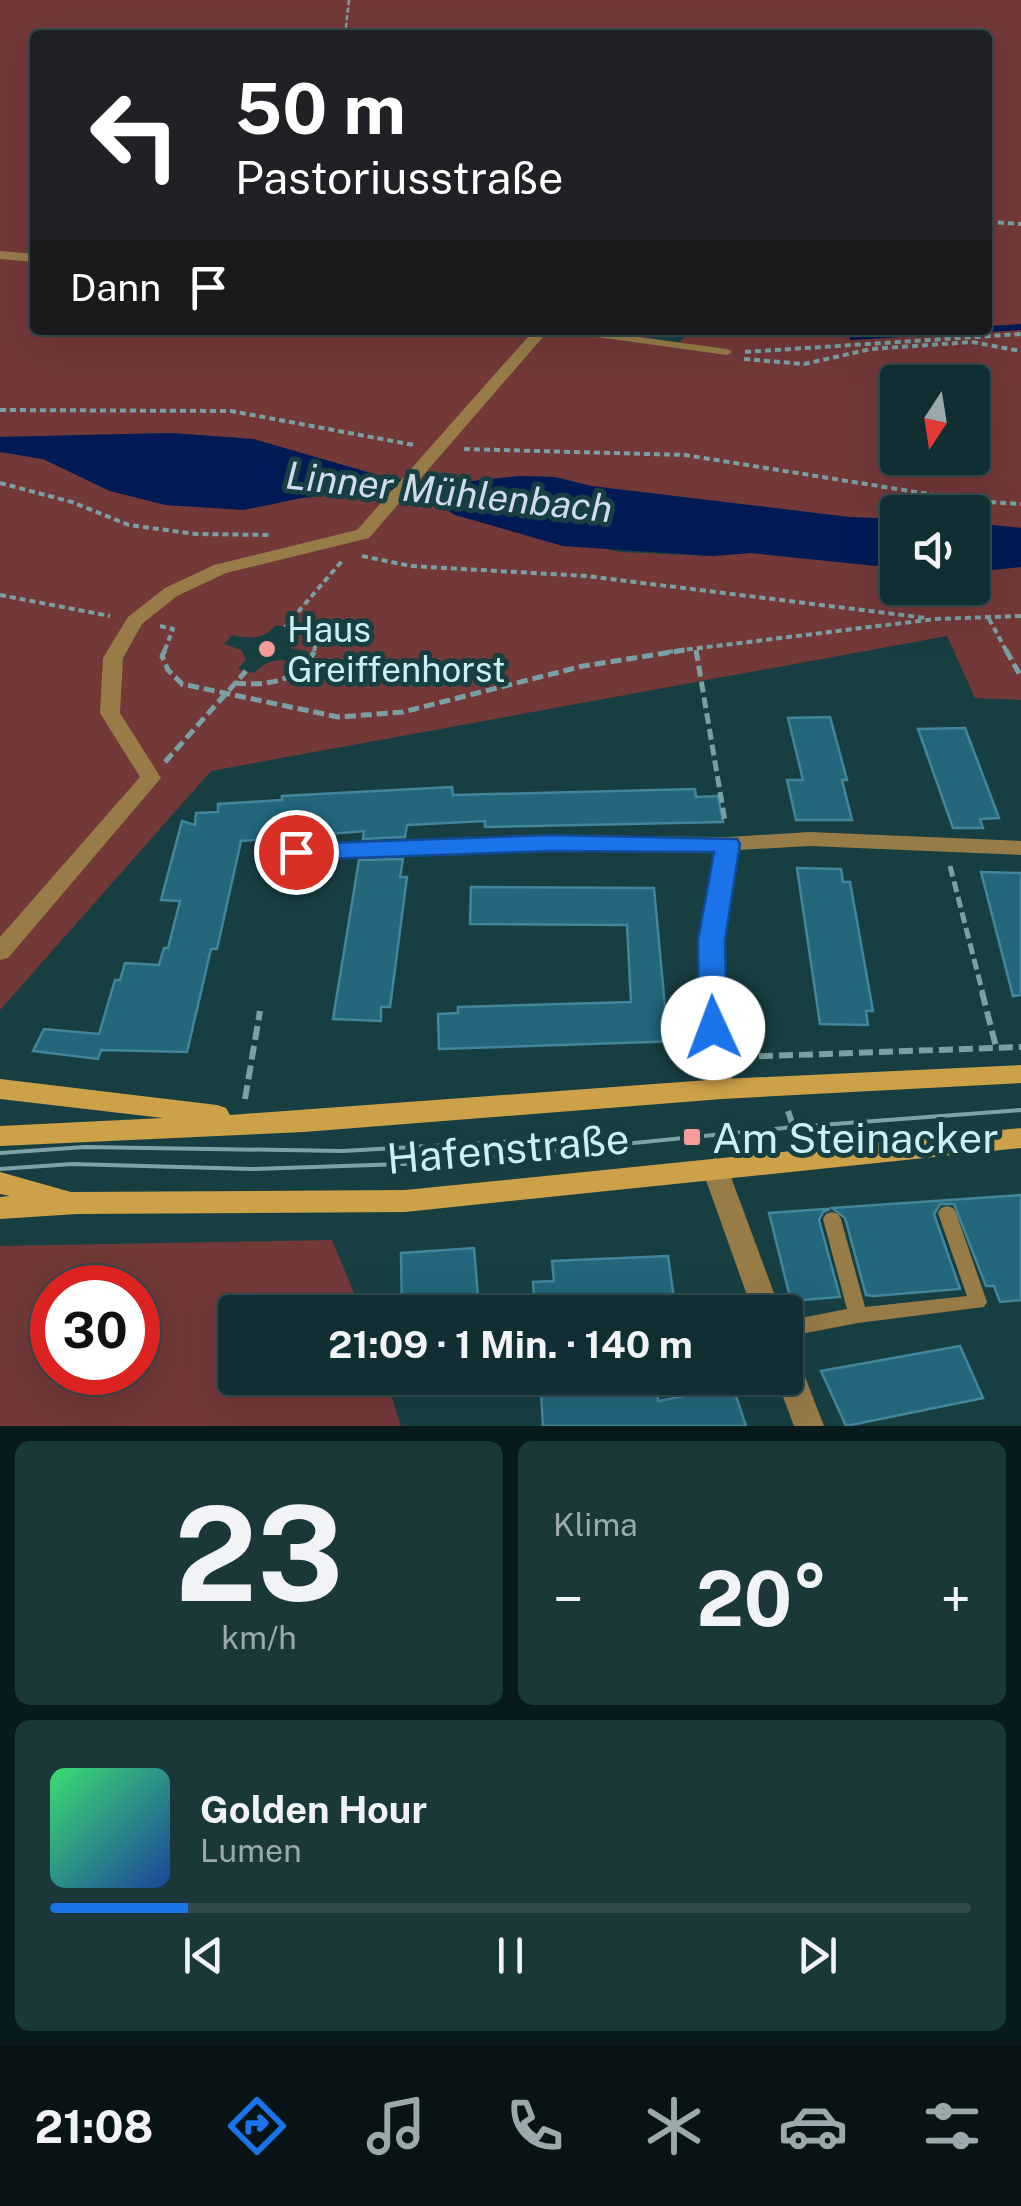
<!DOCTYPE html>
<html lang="de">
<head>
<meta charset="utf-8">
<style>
  :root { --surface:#112f32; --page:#1a373a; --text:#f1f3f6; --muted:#9ca9ac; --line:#304a4d; --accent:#1a73e8 }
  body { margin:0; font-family:"Public Sans",sans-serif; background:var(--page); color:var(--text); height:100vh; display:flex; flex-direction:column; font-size:38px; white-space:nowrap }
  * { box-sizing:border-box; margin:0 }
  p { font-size:32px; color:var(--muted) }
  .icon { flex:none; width:55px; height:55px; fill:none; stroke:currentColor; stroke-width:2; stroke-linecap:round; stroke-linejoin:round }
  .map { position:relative; height:1426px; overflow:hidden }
  .side { display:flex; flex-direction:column; gap:15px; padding:15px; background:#091a1c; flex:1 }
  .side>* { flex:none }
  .banner { position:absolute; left:30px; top:30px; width:962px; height:305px; border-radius:10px; box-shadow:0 10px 40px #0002,0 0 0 2px var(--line); background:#202124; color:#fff; overflow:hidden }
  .needle { width:65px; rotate:192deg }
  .buttons { position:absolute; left:880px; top:365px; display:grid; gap:20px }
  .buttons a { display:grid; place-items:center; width:110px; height:110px; border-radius:10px; background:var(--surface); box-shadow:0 10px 40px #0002,0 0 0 2px var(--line); font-size:50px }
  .speed { position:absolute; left:30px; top:1265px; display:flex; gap:20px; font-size:50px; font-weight:700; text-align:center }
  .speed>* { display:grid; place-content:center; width:130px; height:130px; border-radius:50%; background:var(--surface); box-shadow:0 10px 40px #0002,0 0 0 2px var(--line); line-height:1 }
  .speed .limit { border:15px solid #d22; background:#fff; color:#111 }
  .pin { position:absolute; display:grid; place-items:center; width:85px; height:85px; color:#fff; margin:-42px; border:5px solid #fff; border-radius:50%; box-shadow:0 2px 10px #0007 }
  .me { position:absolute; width:110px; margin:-55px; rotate:358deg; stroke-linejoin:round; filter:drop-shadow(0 0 8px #0008) }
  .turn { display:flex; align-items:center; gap:35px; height:210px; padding:0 40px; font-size:45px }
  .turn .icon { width:130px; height:130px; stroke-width:2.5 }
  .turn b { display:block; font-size:70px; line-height:85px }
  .then { display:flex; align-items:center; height:95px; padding:0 40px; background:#0003; gap:20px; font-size:38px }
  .big { font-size:75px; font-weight:700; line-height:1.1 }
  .side .card { flex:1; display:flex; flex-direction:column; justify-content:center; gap:15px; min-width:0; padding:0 35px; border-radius:15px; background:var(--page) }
  .side .dial { align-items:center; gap:0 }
  .dial b { font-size:130px; line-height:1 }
  .song { display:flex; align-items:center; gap:30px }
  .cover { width:120px; height:120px; border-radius:15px; background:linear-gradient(135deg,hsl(140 70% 55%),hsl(220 70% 35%)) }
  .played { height:10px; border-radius:5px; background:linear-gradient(90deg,var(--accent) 15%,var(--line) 15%) }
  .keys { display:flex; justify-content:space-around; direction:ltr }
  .heat { display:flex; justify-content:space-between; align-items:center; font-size:55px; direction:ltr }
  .side .tiles { flex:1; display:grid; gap:15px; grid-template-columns:1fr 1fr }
  .card:last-child { grid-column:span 2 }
  .trip { position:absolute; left:218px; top:1295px; width:585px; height:100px; border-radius:10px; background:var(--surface); box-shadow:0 10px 40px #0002,0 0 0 2px var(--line); font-weight:700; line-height:100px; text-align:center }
  .tabs { display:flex; height:160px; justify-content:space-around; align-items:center; background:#071314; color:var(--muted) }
  .tabs .icon { width:70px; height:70px }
  .tabs .selected { color:var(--accent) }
  .tabs b { font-size:45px; color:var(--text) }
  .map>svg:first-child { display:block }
  .green { fill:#733939; fill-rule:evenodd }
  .water { fill:#011a56 }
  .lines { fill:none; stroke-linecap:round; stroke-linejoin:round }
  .stream { stroke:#011a56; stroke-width:6 }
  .building { fill:#22677c; stroke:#43859a; stroke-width:2.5 }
  .path-far3 { stroke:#7aa0a3; stroke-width:2.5; stroke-dasharray:5 2.5; stroke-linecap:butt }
  .path-far2 { stroke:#7aa0a3; stroke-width:4; stroke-dasharray:6 4; stroke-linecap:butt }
  .path-far1 { stroke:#7aa0a3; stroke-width:5; stroke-dasharray:11 5; stroke-linecap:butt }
  .path { stroke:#7aa0a3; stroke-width:6; stroke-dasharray:14 6; stroke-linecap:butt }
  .lane { fill:#977c48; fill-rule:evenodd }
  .street { fill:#977c48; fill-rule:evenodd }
  .secondary { fill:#cda148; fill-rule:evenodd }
  .tram { stroke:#7ea3a6; stroke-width:4 }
  .route { fill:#1a73e8; stroke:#114b97; stroke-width:2.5 }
  .poi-dot { fill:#f59b98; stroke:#173f42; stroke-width:4 }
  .labels { text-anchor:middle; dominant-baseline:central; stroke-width:10; stroke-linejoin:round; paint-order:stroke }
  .poi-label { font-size:35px; fill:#ccf0f3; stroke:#173f42; text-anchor:start }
  .water-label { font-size:38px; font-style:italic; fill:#d0dbee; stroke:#173f42 }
  .near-poi-label { font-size:42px; fill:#ccf0f3; stroke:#173f42; text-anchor:start }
  .near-street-label { font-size:42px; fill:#ccf0f3; stroke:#173f42 }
</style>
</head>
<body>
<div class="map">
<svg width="1021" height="1426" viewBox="0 0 1021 1426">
  <rect width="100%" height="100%" fill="#173f42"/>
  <g class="green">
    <path d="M0,0H1021V528L973,523L972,512H898L897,519L849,517L591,486L555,477L520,476L436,485L388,478L253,439L170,433L0,437ZM35,35H988V330H690L679,343L598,330H35ZM898,382H972V458H898Z"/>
    <path d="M0,452L43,459L110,491L309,498L349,488L375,487L423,494L455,515L620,552L712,556L751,553L897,568L898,588H972L973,572L1021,567V700L975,698L947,636L211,771L0,1010ZM276,625L293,628L285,639L291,648L309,652L300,662C281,659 268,658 254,673L238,669L246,659L241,650L224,644L232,635C251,639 263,640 276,625Z"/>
    <path d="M332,1240L362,1312H235V1378H386L401,1426H0V1246ZM52,1288H138V1372H52Z"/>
  </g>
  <g class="water">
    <path d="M170,433L253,439L388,478L436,485L520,476L555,477L591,486L849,517L897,519V568L751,553L712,556L563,546L455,515L423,494L375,487L349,488L244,510L165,505L110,491L43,459L0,452V437Z"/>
    <path d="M973,523L1021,528V567L973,572Z"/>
  </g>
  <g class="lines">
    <path class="stream" d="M852,337L1021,327"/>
  </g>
  <g class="building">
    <path d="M830,717L847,780H842L852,820H796L787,780H803L788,718Z"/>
    <path d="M965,728L999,818L980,819L983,828H953L918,729Z"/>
    <path d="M452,787L453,795L695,789L696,797L718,796L723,822L485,827V821L407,825L405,837L363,839L364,831L241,841L217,949H211L187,1052L101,1050L98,1059L33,1051L44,1029L99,1034L115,980H120L125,963L159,965L164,948H168L180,901L161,900L182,821L195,825L196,813L218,812V804L282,800V796Z"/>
    <path d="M403,859L400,877H407L390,1007H381V1021L333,1019L359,860Z"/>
    <path d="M797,868L841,869L843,882H850L873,1011H866L868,1025L820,1024Z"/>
    <path d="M981,872L1021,873V995L1013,996Z"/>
    <path d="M471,887L654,888L665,1007L674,1006L679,1041L439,1049L438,1014L458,1013V1007L631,1002L627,925L470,924Z"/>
    <path d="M1021,1195V1300L1000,1302L994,1286H986L954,1204H940L934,1214L960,1289L874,1296L866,1295L845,1218L832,1208Z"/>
    <path d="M825,1209H830L823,1212L819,1220L840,1297L791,1301L769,1213Z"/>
    <path d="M474,1248L478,1296L447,1298V1312H402L401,1253Z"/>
    <path d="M668,1256L676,1312H535L533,1282L554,1281L552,1261Z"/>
    <path d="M960,1346L983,1398L846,1426L821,1371Z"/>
    <path d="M540,1378H656L658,1401L733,1387L746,1426H543Z"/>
  </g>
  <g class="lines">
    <path class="path-far3" d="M345,35L349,0"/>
    <g class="path-far2">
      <path d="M988,222L1021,224"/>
      <path d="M745,352L1021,334"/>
      <path d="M744,359L804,364L871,349L972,342L1021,351"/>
      <path d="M0,410L231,411L414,445"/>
      <path d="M464,449L685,455L972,501L1021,504"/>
      <path d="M0,483L72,502L129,525L196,534L269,535"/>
      <path d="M362,556L411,566L586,576L927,618"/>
      <path d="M0,595L110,616"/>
      <path d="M989,619L1007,652"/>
      <path d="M291,620L309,628L317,638L314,652"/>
      <path d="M160,626L173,629L164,652"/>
      <path d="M285,627L342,561"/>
      <path d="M667,652L935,619L1021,616"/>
    </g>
    <g class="path-far1">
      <path d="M165,650L162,656L168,670L182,684L338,717L403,712L583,666L685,650"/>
      <path d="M696,650L725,821"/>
      <path d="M1006,650L1021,677"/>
      <path d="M235,683C267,686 300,682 315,650"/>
      <path d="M165,762L246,671"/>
      <path d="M950,866L983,994"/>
    </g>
    <g class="path">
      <path d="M982,992L996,1047"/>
      <path d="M739,1057L1021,1047"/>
      <path d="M245,1099L260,1011"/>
      <path d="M788,1111L797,1138"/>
    </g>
    <g class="lane">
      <path d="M564,330H587L727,349L732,352L727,355L568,333Z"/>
      <path d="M947,1206L953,1208L956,1213L987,1302L984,1307L858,1323L785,1337V1321L847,1309L823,1219L826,1214L832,1212L838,1214L841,1219L865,1307L967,1296L938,1213L941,1208Z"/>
    </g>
    <g class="street">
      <path d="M0,251L35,254V262L0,259Z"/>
      <path d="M534,330H549L369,538L226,573L177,596L142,624L123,658L120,713L161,778L8,958L0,960V937L140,777L100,713L103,658L128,617L165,588L214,565L357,530Z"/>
      <path d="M810,832L1021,841V855L810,846L738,850L723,940L728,1058L735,1089L731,1096L722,1099L713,1096C697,1066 698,978 699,943C701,912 710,881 716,851L550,850L296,859L268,865L260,863L257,858L260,853L296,845L550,836L728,837Z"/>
      <path d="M715,1158L724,1162L728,1169L781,1312H753L702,1169L706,1162Z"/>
      <path d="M785,1347L795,1351L824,1426H794L776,1378H785Z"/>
    </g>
    <g class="secondary">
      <path d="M1021,1065V1083L722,1099L304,1132L0,1146V1126L163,1118L0,1099V1079L217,1105L226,1108L230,1115L722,1079Z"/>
      <path d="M1021,1128V1148L405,1212L77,1214L0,1219V1197L10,1196L0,1194V1172L71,1192L405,1190Z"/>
    </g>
    <g class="tram">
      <path d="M0,1153L85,1147L343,1151L518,1141"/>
      <path d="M0,1169L72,1164L252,1169L433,1163L794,1127L1021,1110"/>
    </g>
  </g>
  <path class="route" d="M550,835L737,839L740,844L725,940L727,1028L723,1036H703L699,1028L698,940L714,852L550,851L296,860L283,852L296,844Z"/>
  <g class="poi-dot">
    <circle cx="267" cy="649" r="10"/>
    <rect x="682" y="1127" width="20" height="20" rx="5"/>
  </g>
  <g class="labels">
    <g class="poi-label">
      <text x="287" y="629">Haus<tspan x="287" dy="40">Greiffenhorst</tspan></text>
    </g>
    <g class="water-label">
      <text transform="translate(449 492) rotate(6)">Linner Mühlenbach</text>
    </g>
    <g class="near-poi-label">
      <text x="712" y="1137">Am Steinacker</text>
    </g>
    <g class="near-street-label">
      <text transform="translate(508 1148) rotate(-5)">Hafenstraße</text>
    </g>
  </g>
</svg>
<div class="buttons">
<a><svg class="needle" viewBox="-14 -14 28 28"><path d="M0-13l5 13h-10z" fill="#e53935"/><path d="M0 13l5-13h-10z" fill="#9ca9ac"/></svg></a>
<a><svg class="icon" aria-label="sound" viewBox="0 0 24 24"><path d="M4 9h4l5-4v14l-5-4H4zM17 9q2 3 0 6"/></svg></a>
</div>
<div class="speed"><div class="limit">30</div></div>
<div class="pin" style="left:296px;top:852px;background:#d93025"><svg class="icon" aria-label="arrive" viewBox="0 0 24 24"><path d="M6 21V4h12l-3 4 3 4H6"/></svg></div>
<svg class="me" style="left:713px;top:1028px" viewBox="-20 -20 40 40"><circle r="19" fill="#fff"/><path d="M0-13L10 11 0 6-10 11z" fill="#1a73e8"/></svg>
<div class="trip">21:09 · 1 Min. · 140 m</div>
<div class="banner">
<div class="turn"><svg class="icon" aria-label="left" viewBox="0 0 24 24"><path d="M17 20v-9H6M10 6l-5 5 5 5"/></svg><div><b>50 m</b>Pastoriusstraße</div></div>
<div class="then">Dann<svg class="icon" aria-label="arrive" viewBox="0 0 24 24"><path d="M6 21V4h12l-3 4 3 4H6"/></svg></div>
</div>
</div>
<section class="side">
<div class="tiles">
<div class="card dial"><b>23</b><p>km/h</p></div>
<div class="card"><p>Klima</p>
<div class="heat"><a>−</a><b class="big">20°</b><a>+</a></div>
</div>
<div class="card">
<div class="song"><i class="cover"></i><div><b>Golden Hour</b><p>Lumen</p></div></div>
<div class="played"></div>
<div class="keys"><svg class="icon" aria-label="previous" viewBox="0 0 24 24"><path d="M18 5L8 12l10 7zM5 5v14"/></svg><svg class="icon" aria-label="pause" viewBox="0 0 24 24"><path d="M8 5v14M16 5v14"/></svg><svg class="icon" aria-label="next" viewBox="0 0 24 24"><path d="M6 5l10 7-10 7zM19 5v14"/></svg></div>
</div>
</div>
</section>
<nav class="tabs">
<b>21:08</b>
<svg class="icon selected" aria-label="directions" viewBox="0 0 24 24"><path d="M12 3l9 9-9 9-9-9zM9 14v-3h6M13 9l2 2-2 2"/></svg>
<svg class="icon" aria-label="music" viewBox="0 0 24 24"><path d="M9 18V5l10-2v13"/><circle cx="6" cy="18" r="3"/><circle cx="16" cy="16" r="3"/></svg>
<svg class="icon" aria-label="phone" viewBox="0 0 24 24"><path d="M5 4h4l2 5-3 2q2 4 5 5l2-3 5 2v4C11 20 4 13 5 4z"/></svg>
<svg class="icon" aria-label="climate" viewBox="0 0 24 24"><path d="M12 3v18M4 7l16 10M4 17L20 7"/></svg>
<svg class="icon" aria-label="car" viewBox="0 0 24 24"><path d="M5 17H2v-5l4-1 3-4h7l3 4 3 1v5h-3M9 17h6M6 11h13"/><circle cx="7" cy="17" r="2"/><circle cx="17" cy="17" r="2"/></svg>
<svg class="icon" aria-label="filters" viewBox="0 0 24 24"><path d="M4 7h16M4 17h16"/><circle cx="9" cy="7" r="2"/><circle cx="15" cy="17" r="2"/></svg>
</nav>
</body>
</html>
